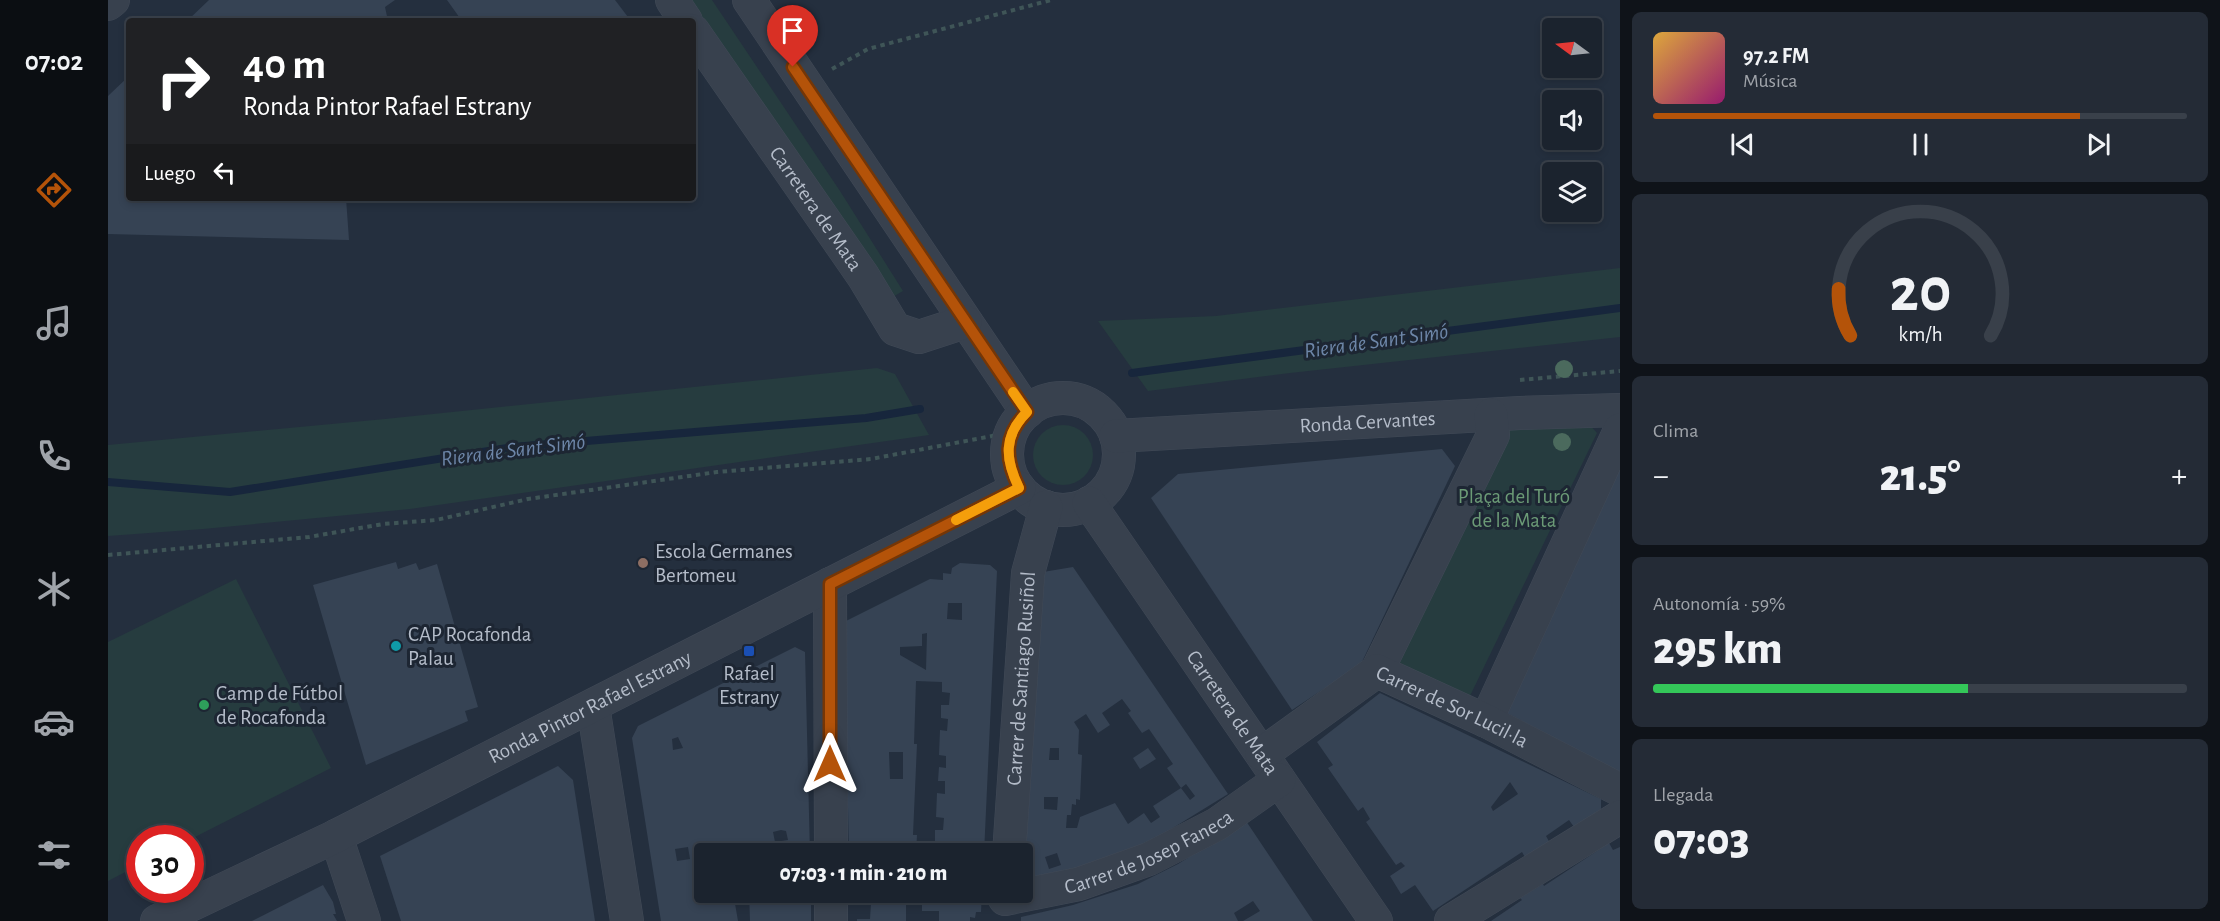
<!DOCTYPE html>
<html lang="es">
<head>
<meta charset="utf-8">
<style>
  :root { --surface:#1b232e; --page:#242b36; --text:#f1f3f6; --muted:#a0a4aa; --line:#39404a; --accent:#b45309 }
  body { margin:0; font-family:"Alegreya Sans",sans-serif; background:var(--page); color:var(--text); height:100vh; display:flex; flex-direction:column; font-size:22px; white-space:nowrap }
  * { box-sizing:border-box; margin:0 }
  p { font-size:20px; color:var(--muted) }
  .icon { flex:none; width:33px; height:33px; fill:none; stroke:currentColor; stroke-width:2; stroke-linecap:round; stroke-linejoin:round }
  .map { position:relative; flex:1; overflow:hidden }
  .details { display:flex; flex-direction:column; gap:12px; padding:12px; background:#0f1319; width:600px }
  .details>* { flex:none }
  .top-card { position:absolute; left:18px; top:18px; width:570px; height:183px; border-radius:6px; box-shadow:0 3px 9px #0003,0 0 0 2px var(--line); background:#202124; color:#fff; overflow:hidden }
  .needle { width:39px; rotate:285deg }
  .controls { position:absolute; left:1434px; top:18px; display:grid; gap:12px }
  .controls a { display:grid; place-items:center; width:60px; height:60px; border-radius:6px; background:var(--surface); box-shadow:0 3px 9px #0003,0 0 0 2px var(--line); font-size:30px }
  .speed { position:absolute; left:18px; top:825px; display:flex; gap:12px; font-size:30px; font-weight:700; text-align:center }
  .speed>* { display:grid; place-content:center; width:78px; height:78px; border-radius:50%; background:var(--surface); box-shadow:0 3px 9px #0003,0 0 0 2px var(--line); line-height:1 }
  .speed .limit { border:9px solid #d22; background:#fff; color:#111 }
  .pin { position:absolute; display:grid; place-items:center; width:51px; height:51px; color:#fff; margin:-62px -26px; border-radius:50% 50% 50% 0; rotate:-45deg; box-shadow:0 0 6px #0007 }
  .pin .icon { rotate:45deg }
  .me { position:absolute; width:66px; margin:-33px; rotate:0deg; stroke-linejoin:round; filter:drop-shadow(0 0 4px #0008) }
  .turn { display:flex; align-items:center; gap:21px; height:126px; padding:0 18px; font-size:27px }
  .turn .icon { width:78px; height:78px; stroke-width:2.5 }
  .turn b { display:block; font-size:42px; line-height:51px }
  .then { display:flex; align-items:center; height:57px; padding:0 18px; background:#0003; gap:12px; font-size:22px }
  .big { font-size:45px; font-weight:800; line-height:1.1 }
  .details .widget { flex:1; display:flex; flex-direction:column; justify-content:center; gap:9px; min-width:0; padding:0 21px; border-radius:9px; background:var(--page) }
  .details .dial { align-items:center; gap:0 }
  .dial svg { height:156px; overflow:visible; fill:none; stroke:var(--line); stroke-width:7; stroke-linecap:round; text-anchor:middle }
  .dial text { fill:var(--text); stroke:none }
  .song { display:flex; align-items:center; gap:18px }
  .cover { width:72px; height:72px; border-radius:9px; background:linear-gradient(135deg,hsl(40 70% 55%),hsl(320 70% 35%)) }
  .played { height:6px; border-radius:3px; background:linear-gradient(90deg,var(--accent) 80%,var(--line) 80%) }
  .keys { display:flex; justify-content:space-around; direction:ltr }
  .heat { display:flex; justify-content:space-between; align-items:center; font-size:33px; direction:ltr }
  .charge { height:9px; border-radius:4px; background:linear-gradient(90deg,#34c759 59%,var(--line) 0) }
  .trip { position:absolute; left:586px; top:843px; width:339px; height:60px; border-radius:6px; background:var(--surface); box-shadow:0 3px 9px #0003,0 0 0 2px var(--line); font-weight:800; line-height:60px; text-align:center }
  main { display:flex; flex:1; min-height:0 }
  .tab-bar { display:flex; flex-direction:column; width:108px; justify-content:space-around; align-items:center; background:#0b0e12; color:var(--muted) }
  .tab-bar .icon { width:42px; height:42px }
  .tab-bar .on { color:var(--accent) }
  .tab-bar b { font-size:27px; color:var(--text) }
  .map>svg:first-child { display:block }
  .green { fill:#263c3f }
  .lines { fill:none; stroke-linecap:round; stroke-linejoin:round }
  .stream { stroke:#17263c; stroke-width:8 }
  .building { fill:#364354; fill-rule:evenodd }
  .minor-casing { stroke:#414a57; stroke-width:34 }
  .path { stroke:#3f5557; stroke-width:4; stroke-dasharray:4.5 4.5; stroke-linecap:butt }
  .minor { stroke:#38414e; stroke-width:33 }
  .tree { fill:#4b6a5d }
  .route-casing { stroke:#753606; stroke-width:15 }
  .route { stroke:#b45309; stroke-width:10 }
  .slow { stroke:#f59e0b; stroke-width:10 }
  .education-dot { fill:#8d6e63; stroke:#1d2633; stroke-width:2 }
  .culture-dot { fill:#0f9aa8; stroke:#1d2633; stroke-width:2 }
  .transit-dot { fill:#1a4fb4; stroke:#1d2633; stroke-width:2 }
  .leisure-dot { fill:#2e9e5b; stroke:#1d2633; stroke-width:2 }
  .labels { text-anchor:middle; dominant-baseline:central; stroke-width:6; stroke-linejoin:round; paint-order:stroke }
  .street-label { font-size:21px; fill:#b4bcc9; stroke:#1d2633 }
  .park-label { font-size:21px; fill:#6b9a76; stroke:#1d2633 }
  .poi-label { font-size:21px; fill:#b4bcc9; stroke:#1d2633; text-anchor:start }
  .water-label { font-size:22px; font-style:italic; fill:#6d86a8; stroke:#1d2633 }
</style>
</head>
<body>
<main>
<nav class="tab-bar">
<b>07:02</b>
<svg class="icon on" aria-label="directions" viewBox="0 0 24 24"><path d="M12 3l9 9-9 9-9-9zM9 14v-3h6M13 9l2 2-2 2"/></svg>
<svg class="icon" aria-label="music" viewBox="0 0 24 24"><path d="M9 18V5l10-2v13"/><circle cx="6" cy="18" r="3"/><circle cx="16" cy="16" r="3"/></svg>
<svg class="icon" aria-label="phone" viewBox="0 0 24 24"><path d="M5 4h4l2 5-3 2q2 4 5 5l2-3 5 2v4C11 20 4 13 5 4z"/></svg>
<svg class="icon" aria-label="climate" viewBox="0 0 24 24"><path d="M12 3v18M4 7l16 10M4 17L20 7"/></svg>
<svg class="icon" aria-label="car" viewBox="0 0 24 24"><path d="M5 17H2v-5l4-1 3-4h7l3 4 3 1v5h-3M9 17h6M6 11h13"/><circle cx="7" cy="17" r="2"/><circle cx="17" cy="17" r="2"/></svg>
<svg class="icon" aria-label="filters" viewBox="0 0 24 24"><path d="M4 7h16M4 17h16"/><circle cx="9" cy="7" r="2"/><circle cx="15" cy="17" r="2"/></svg>
</nav>
<div class="map">
<svg width="1512" height="921" viewBox="0 0 1512 921">
  <rect width="100%" height="100%" fill="#242f3e"/>
  <g class="green">
    <path d="M573,0H604L732,191L795,291L781,299Z"/>
    <path d="M1512,268V337L1182,373L1040,391L990,321L1108,316Z"/>
    <path d="M769,368L787,374L821,435L302,509L95,529L0,536V445L277,419Z"/>
    <path d="M1480,423L1489,433L1361,698L1286,660L1396,429Z"/>
    <circle cx="955" cy="455" r="30"/>
    <path d="M128,579L223,768L83,839L32,838L31,865L0,881V642Z"/>
  </g>
  <g class="lines">
    <g class="stream">
      <path d="M1024,373L1512,308"/>
      <path d="M0,482L122,492L405,447L758,418L812,409"/>
    </g>
  </g>
  <g class="building">
    <path d="M101,0H287L277,7L280,21H79Z"/>
    <path d="M339,0H507L523,21H354Z"/>
    <path d="M21,76V198H238L241,240L0,234V96Z"/>
    <path d="M1334,449L1347,466L1253,664L1184,710L1043,498L1070,474Z"/>
    <path d="M1512,458V772L1397,712Z"/>
    <path d="M288,562L290,569L308,563L311,570L329,564L370,707L357,711L360,721L258,765L205,585Z"/>
    <path d="M852,563L882,565L889,571L876,854H834L835,844L827,843V830H835L836,818L828,817L829,793L837,794V781H830L831,767L838,768V756L831,755L832,730L839,731L840,719L833,718V705H841L842,693L834,692V682L808,681L806,744H809L805,835H809L808,854H741L736,622L822,579L835,580V573L843,574L844,568ZM840,603H854V620L839,619ZM819,633L818,670L792,655V647L814,646V634ZM781,752H795V779H782Z"/>
    <path d="M965,567L1120,794L1034,847L995,863L915,881L929,573ZM1014,699L1023,711L1020,713L1034,733L1041,729L1065,764L1059,768L1073,788L1078,784L1087,796L1082,800L1073,788L1045,806L1052,817L1043,823L1036,813L1020,824L1007,803L972,817L969,828H958L959,815H963L964,804L968,805V799L972,800L974,755L970,754L971,730L966,722L978,714L990,733L1002,725L994,713ZM942,748H951V760H941ZM936,797H950L949,810L936,809ZM949,853L953,865L941,869L937,857Z"/>
    <path d="M687,647L697,652L702,854H597V892H625L630,921H553L524,738L530,726ZM570,737L575,748L565,750L564,739ZM673,830L678,831L680,840L667,842L665,832ZM580,847L582,859L569,861L567,849Z"/>
    <path d="M1272,693L1493,799V809L1466,827L1461,820L1438,836L1442,843L1418,859L1414,852L1325,911L1307,885L1293,894L1282,876L1297,866L1293,862L1288,865L1258,822L1262,819L1255,807L1250,811L1220,768L1225,765L1209,742ZM1402,782L1410,794L1385,811L1383,807Z"/>
    <path d="M1040,748L1048,759L1032,769L1025,758Z"/>
    <path d="M450,766L465,780L487,921H293L272,856Z"/>
    <path d="M1138,821L1205,921H1135L1152,911L1145,901L1126,913L1130,921H913V917L965,905L1030,884L1070,864Z"/>
    <path d="M1501,843L1505,850L1512,847V921H1383L1414,900L1412,898L1435,884L1436,886Z"/>
    <path d="M215,885L225,902L228,914H225L229,921H144Z"/>
    <path d="M641,892H703V921H642Z"/>
    <path d="M774,892H798V921H749V919H762L763,903L773,904Z"/>
    <path d="M814,892H874L873,912H868L867,918L862,917V921H831V911H814Z"/>
  </g>
  <g class="lines">
    <g class="minor-casing">
      <g id="minor">
        <path d="M564,0L578,21"/>
        <path d="M641,0L919,412"/>
        <path d="M0,4L5,0"/>
        <path id="s1" d="M585,31L755,276L787,329L811,337L857,322"/>
        <circle cx="955" cy="454" r="56"/>
        <path id="s2" d="M1008,436L1412,413L1512,410"/>
        <path id="s3" d="M981,503L1268,921"/>
        <path d="M722,584L723,854"/>
        <path d="M1269,671L1385,435L1383,415"/>
        <path d="M485,706L519,921"/>
        <path d="M1378,721L1512,430"/>
        <path id="s4" d="M1154,754L1269,671L1378,721L1512,790"/>
        <path d="M228,836L256,921"/>
        <path id="s5" d="M901,854L920,573L938,507"/>
        <path d="M723,892V921"/>
        <path id="s6" d="M897,899L971,884L1041,859L1109,824L1171,780"/>
        <path id="s7" d="M49,921L228,836L911,488"/>
        <path d="M1343,921L1512,817"/>
      </g>
    </g>
    <g class="path">
      <path d="M724,69L760,49L943,0"/>
      <path d="M1412,380L1512,371"/>
      <path d="M0,555L201,537L275,524L328,520L420,499L609,472L763,459L900,433"/>
    </g>
    <use href="#minor" class="minor"/>
  </g>
  <g class="tree">
    <circle cx="1456" cy="369" r="9"/>
    <circle cx="1454" cy="442" r="9"/>
  </g>
  <g class="lines">
    <g class="route-casing">
      <path id="route" d="M685,67L919,412C895,436 897,459 911,488L722,584V764"/>
    </g>
    <use href="#route" class="route"/>
    <path class="slow" d="M848,520L911,488C897,459 895,436 919,412L905,392"/>
  </g>
  <circle class="education-dot" cx="535" cy="563" r="6"/>
  <circle class="culture-dot" cx="288" cy="646" r="6"/>
  <rect class="transit-dot" x="635" y="645" width="12" height="12" rx="3"/>
  <circle class="leisure-dot" cx="96" cy="705" r="6"/>
  <g class="labels">
    <g class="street-label">
      <text stroke="none"><textPath href="#s1" startOffset="216">Carretera de Mata</textPath></text>
      <text stroke="none"><textPath href="#s2" startOffset="252">Ronda Cervantes</textPath></text>
      <text stroke="none"><textPath href="#s5" startOffset="176">Carrer de Santiago Rusiñol</textPath></text>
      <text stroke="none"><textPath href="#s7" startOffset="483">Ronda Pintor Rafael Estrany</textPath></text>
      <text stroke="none"><textPath href="#s3" startOffset="254">Carretera de Mata</textPath></text>
      <text stroke="none"><textPath href="#s4" startOffset="225">Carrer de Sor Lucil·la</textPath></text>
      <text stroke="none"><textPath href="#s6" startOffset="152">Carrer de Josep Faneca</textPath></text>
    </g>
    <g class="park-label">
      <text x="1406" y="496">Plaça del Turó<tspan x="1406" dy="24">de la Mata</tspan></text>
    </g>
    <g class="poi-label">
      <text x="547" y="551">Escola Germanes<tspan x="547" dy="24">Bertomeu</tspan></text>
      <text x="300" y="634">CAP Rocafonda<tspan x="300" dy="24">Palau</tspan></text>
      <text x="641" y="673" text-anchor="middle">Rafael<tspan x="641" dy="24">Estrany</tspan></text>
      <text x="108" y="693">Camp de Fútbol<tspan x="108" dy="24">de Rocafonda</tspan></text>
    </g>
    <g class="water-label">
      <text transform="translate(1268 341) rotate(-8)">Riera de Sant Simó</text>
      <text transform="translate(405 450) rotate(-7)">Riera de Sant Simó</text>
    </g>
  </g>
</svg>
<div class="controls">
<a><svg class="needle" viewBox="-14 -14 28 28"><path d="M0-13l5 13h-10z" fill="#e53935"/><path d="M0 13l5-13h-10z" fill="#a0a4aa"/></svg></a>
<a><svg class="icon" aria-label="sound" viewBox="0 0 24 24"><path d="M4 9h4l5-4v14l-5-4H4zM17 9q2 3 0 6"/></svg></a>
<a><svg class="icon" aria-label="layers" viewBox="0 0 24 24"><path d="M12 4l9 5-9 5-9-5zM3 14l9 5 9-5"/></svg></a>
</div>
<div class="speed"><div class="limit">30</div></div>
<div class="pin" style="left:685px;top:67px;background:#d93025"><svg class="icon" aria-label="arrive" viewBox="0 0 24 24"><path d="M6 21V4h12l-3 4 3 4H6"/></svg></div>
<svg class="me" style="left:722px;top:764px" viewBox="-20 -20 40 40"><path d="M0-17L14 15 0 8-14 15z" fill="#b45309" stroke="#fff" stroke-width="4"/></svg>
<div class="trip">07:03 · 1 min · 210 m</div>
<div class="top-card">
<div class="turn"><svg class="icon" aria-label="right" viewBox="0 0 24 24"><path d="M7 20v-9h11M14 6l5 5-5 5"/></svg><div><b>40 m</b>Ronda Pintor Rafael Estrany</div></div>
<div class="then">Luego<svg class="icon" aria-label="left" viewBox="0 0 24 24"><path d="M17 20v-9H6M10 6l-5 5 5 5"/></svg></div>
</div>
</div>
<section class="details">
<div class="widget">
<div class="song"><i class="cover"></i><div><b>97.2 FM</b><p>Música</p></div></div>
<div class="played"></div>
<div class="keys"><svg class="icon" aria-label="previous" viewBox="0 0 24 24"><path d="M18 5L8 12l10 7zM5 5v14"/></svg><svg class="icon" aria-label="pause" viewBox="0 0 24 24"><path d="M8 5v14M16 5v14"/></svg><svg class="icon" aria-label="next" viewBox="0 0 24 24"><path d="M6 5l10 7-10 7zM19 5v14"/></svg></div>
</div>
<div class="widget dial"><svg viewBox="0 0 100 80">
<path d="M14 69A42 42 0 1 1 86 69"/>
<path d="M14 69A42 42 0 0 1 8 45" stroke="#b45309"/>
<text x="50" y="56" font-size="32" font-weight="700">20</text>
<text x="50" y="72" font-size="11">km/h</text>
</svg></div>
<div class="widget"><p>Clima</p>
<div class="heat"><a>−</a><b class="big">21.5°</b><a>+</a></div>
</div>
<div class="widget"><p>Autonomía · 59%</p><b class="big">295 km</b><div class="charge"></div></div>
<div class="widget"><p>Llegada</p><b class="big">07:03</b></div>
</section>
</main>
</body>
</html>
